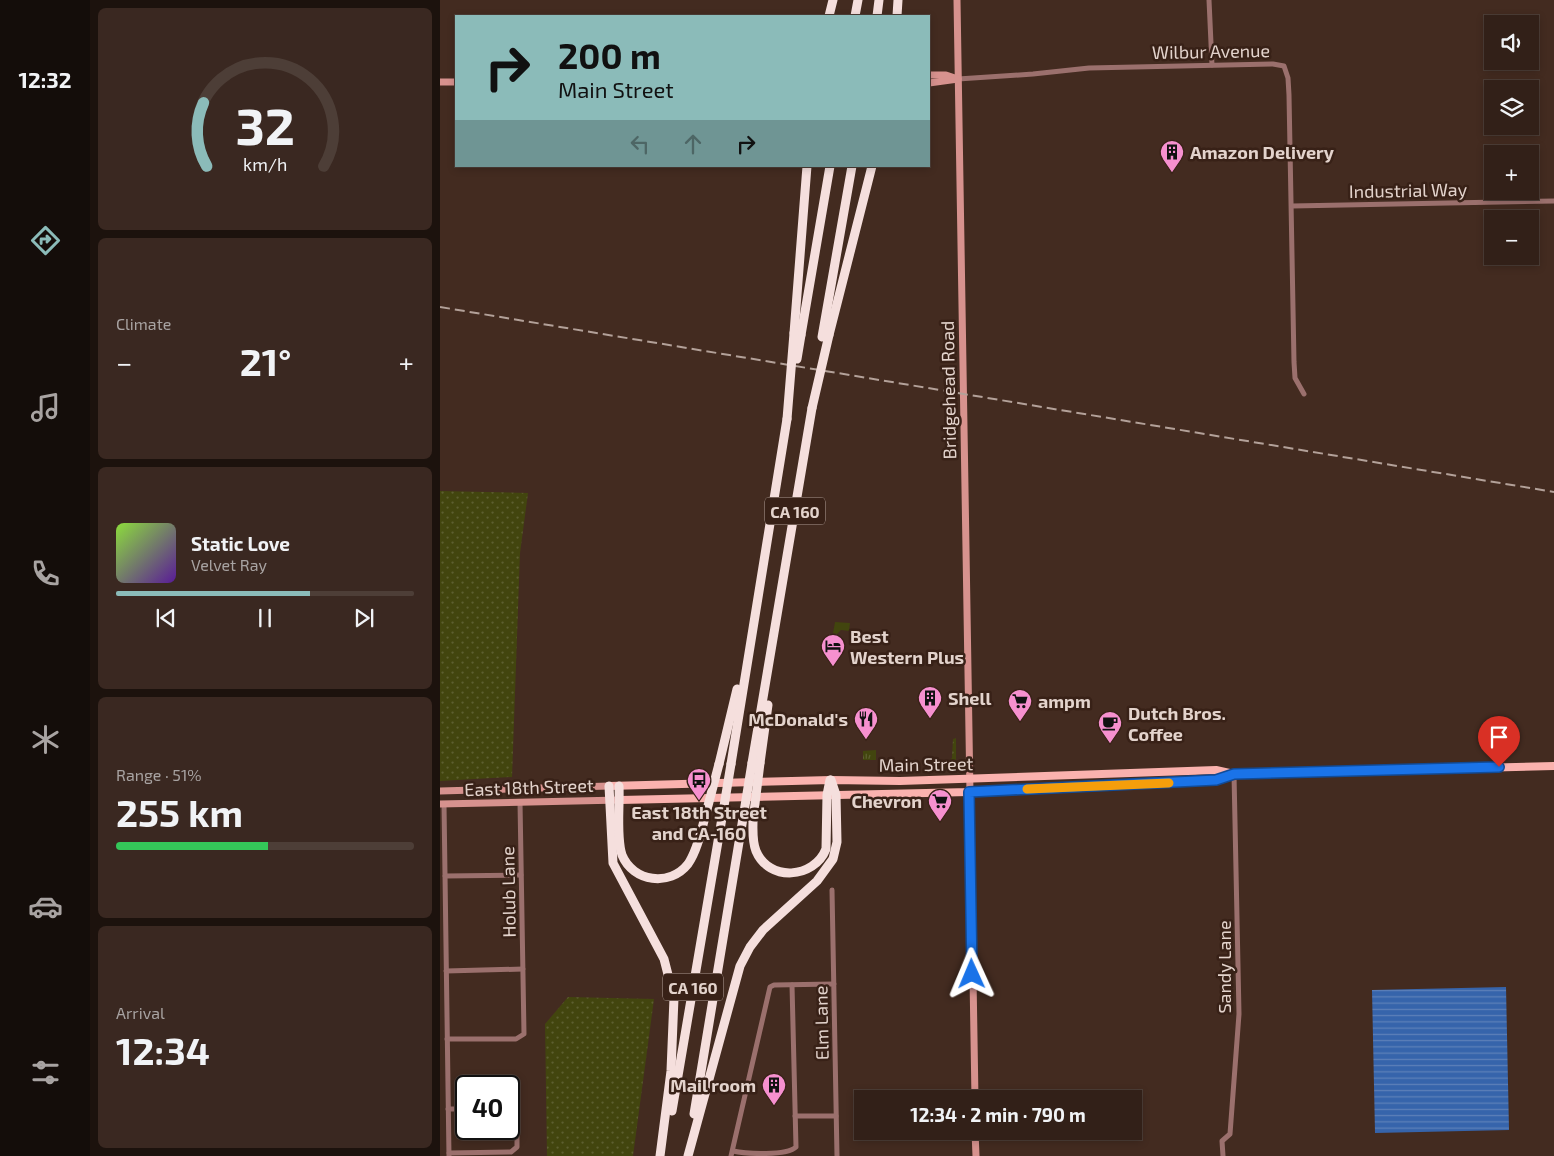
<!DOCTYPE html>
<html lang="en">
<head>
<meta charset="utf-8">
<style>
  :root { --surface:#322018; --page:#3a2821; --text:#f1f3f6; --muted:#a8a3a2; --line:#4d3e37; --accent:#8bbbb9 }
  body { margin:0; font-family:"Exo 2",sans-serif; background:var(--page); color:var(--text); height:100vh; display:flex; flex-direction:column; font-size:19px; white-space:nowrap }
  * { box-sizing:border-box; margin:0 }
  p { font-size:16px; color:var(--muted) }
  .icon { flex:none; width:28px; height:28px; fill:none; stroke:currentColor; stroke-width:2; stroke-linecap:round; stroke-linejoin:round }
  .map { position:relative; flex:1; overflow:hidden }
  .drawer { display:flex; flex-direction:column; gap:8px; padding:8px; background:#1c120d; width:350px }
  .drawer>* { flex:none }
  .hud { position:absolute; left:15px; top:15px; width:475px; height:152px; border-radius:0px; box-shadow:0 2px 8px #0003,0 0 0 1px var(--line); background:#8bbbb9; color:#111; overflow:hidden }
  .fabs { position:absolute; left:1044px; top:15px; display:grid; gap:10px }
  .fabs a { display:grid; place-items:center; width:55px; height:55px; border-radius:0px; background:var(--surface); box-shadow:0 2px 8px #0003,0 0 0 1px var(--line); font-size:25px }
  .speed { position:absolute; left:15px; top:1075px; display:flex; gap:10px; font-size:25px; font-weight:700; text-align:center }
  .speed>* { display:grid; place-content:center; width:65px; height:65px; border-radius:50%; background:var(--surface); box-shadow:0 2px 8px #0003,0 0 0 1px var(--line); line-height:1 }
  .speed .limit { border:2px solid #111; border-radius:8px; background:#fff; color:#111 }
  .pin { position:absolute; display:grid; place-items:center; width:42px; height:42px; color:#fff; margin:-51px -21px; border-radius:50% 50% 50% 0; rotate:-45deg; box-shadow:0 0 5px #0007 }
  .pin .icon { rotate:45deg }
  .me { position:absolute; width:55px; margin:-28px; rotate:359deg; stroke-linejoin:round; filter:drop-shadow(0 0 4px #0008) }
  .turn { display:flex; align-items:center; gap:18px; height:105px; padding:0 20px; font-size:22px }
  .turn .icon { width:65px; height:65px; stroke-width:2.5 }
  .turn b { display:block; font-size:35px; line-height:42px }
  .lanes { display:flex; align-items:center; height:48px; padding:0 20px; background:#0003; justify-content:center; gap:25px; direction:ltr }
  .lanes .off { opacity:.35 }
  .big { font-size:38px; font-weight:700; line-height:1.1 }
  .drawer .tile { flex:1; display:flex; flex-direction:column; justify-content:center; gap:8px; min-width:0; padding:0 18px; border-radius:8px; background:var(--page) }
  .drawer .dial { align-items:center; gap:0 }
  .dial svg { height:130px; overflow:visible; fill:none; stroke:var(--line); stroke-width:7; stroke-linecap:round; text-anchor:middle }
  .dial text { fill:var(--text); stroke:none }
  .song { display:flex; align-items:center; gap:15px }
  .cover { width:60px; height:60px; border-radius:8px; background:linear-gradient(135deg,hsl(90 70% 55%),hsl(270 70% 35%)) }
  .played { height:5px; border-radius:2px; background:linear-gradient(90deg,var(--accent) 65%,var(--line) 65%) }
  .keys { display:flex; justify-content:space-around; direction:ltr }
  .heat { display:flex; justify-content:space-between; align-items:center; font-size:28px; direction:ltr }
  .charge { height:8px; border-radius:4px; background:linear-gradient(90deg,#34c759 51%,var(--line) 0) }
  .trip { position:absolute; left:414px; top:1090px; width:288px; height:50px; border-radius:0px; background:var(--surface); box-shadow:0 2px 8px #0003,0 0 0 1px var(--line); font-weight:700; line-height:50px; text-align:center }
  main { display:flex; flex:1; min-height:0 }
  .dock { display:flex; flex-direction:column; width:90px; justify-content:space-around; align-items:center; background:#140d0a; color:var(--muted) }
  .dock .icon { width:35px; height:35px }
  .dock .active { color:var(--accent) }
  .dock b { font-size:22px; color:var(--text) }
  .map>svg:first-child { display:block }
  .grass { fill:url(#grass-dots) }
  .park { fill:url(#park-tufts) }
  .pitch { fill:#42450e }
  .water { fill:url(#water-rules) }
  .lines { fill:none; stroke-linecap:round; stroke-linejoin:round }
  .street { stroke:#9b706d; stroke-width:5 }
  .secondary { stroke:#d7928e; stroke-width:7 }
  .primary { stroke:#fab2ae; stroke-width:8 }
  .highway { stroke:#f5dfdd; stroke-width:9 }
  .rail { stroke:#b3a199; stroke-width:2; stroke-dasharray:10 5; stroke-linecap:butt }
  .highway-bridge { stroke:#f5dfdd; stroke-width:9 }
  .route-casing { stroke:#114b97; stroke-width:12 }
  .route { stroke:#1a73e8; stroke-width:9 }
  .slow { stroke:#f59e0b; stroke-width:9 }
  .labels { text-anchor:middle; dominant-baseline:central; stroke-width:5; stroke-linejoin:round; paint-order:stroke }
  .shield { fill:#382117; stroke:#b09e96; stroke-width:1 }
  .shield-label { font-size:16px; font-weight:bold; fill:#e3d3cc }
  .street-label { font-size:18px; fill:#e3d3cc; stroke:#382117 }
  .poi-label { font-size:18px; font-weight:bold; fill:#e3d3cc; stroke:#382117; text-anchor:start }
</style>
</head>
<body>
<main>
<nav class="dock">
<b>12:32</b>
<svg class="icon active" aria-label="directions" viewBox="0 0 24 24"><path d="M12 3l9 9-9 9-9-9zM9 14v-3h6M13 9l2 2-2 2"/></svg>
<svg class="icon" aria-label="music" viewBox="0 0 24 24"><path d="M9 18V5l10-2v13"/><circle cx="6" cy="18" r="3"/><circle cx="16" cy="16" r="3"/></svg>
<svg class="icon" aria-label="phone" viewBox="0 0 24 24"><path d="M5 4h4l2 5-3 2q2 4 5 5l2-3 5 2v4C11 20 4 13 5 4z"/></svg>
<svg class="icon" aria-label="climate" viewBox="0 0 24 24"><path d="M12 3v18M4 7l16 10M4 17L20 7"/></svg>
<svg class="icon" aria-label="car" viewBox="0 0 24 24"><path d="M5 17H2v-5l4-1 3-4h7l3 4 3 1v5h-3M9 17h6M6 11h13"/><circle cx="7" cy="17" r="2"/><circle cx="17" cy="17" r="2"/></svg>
<svg class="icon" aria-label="filters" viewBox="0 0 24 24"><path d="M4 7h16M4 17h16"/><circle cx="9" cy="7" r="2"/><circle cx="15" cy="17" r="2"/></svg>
</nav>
<section class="drawer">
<div class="tile dial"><svg viewBox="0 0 100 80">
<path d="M14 69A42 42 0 1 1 86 69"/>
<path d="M14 69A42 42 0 0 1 12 30" stroke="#8bbbb9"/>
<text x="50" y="56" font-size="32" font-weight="700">32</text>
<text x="50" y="72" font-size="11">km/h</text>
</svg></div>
<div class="tile"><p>Climate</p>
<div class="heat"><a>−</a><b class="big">21°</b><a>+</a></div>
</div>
<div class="tile">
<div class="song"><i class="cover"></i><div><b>Static Love</b><p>Velvet Ray</p></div></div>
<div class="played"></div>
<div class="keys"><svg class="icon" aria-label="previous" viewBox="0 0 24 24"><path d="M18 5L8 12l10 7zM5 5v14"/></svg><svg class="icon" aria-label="pause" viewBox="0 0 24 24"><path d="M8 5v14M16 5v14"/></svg><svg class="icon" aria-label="next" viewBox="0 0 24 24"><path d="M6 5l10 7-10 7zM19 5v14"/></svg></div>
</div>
<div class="tile"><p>Range · 51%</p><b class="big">255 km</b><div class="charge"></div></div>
<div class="tile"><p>Arrival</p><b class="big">12:34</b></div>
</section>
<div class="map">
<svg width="1114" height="1156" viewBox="0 0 1114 1156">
  <defs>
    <pattern id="grass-dots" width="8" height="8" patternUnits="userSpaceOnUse" patternTransform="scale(1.25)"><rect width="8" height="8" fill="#42450e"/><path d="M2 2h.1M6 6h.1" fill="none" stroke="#5d5f30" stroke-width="1.8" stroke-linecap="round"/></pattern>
    <pattern id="park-tufts" width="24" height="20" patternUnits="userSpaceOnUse" patternTransform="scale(1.25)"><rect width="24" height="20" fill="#42450e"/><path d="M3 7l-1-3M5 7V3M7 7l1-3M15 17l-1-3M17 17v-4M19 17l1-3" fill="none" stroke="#5d5f30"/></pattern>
    <pattern id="water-rules" width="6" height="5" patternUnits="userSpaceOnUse" patternTransform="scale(1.25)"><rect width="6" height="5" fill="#3664ab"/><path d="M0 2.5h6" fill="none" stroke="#5d80b9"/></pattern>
  </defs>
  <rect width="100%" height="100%" fill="#432b20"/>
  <g class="grass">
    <path d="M0,491L88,493L80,553L72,777L0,781Z"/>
    <path d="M516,738V764L511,769H502L503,766L512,758L513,739Z"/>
    <path d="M128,997L214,999L193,1156H107L105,1024Z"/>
  </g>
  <path class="park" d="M436,750V760H423V751Z"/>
  <path class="pitch" d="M395,622L410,623L409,631L401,630L397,634L393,633Z"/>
  <path class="water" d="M1066,987L1069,1130L935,1133L932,990Z"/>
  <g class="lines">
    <g class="street">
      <path d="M769,0L772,65"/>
      <path d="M518,79L593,74L649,68L833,64L844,66L848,78L849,95L854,362L855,378L864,394"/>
      <path d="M852,206L1114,201"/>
      <path d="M4,804L9,1156"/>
      <path d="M5,876L81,875"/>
      <path d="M392,890L397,1156"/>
      <path d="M6,971L83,969"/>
      <path d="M7,1039H76L84,1034L80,802"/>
      <path d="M8,1109H26"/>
      <path d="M355,1116H396"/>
      <path d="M293,1151C306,1154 347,1156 356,1147L352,985"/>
      <path d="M9,1153L71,1152L77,1147V1114L69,1109"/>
      <path d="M291,1156L330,987L334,985L394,984"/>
      <path d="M783,1156L782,1141L790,1134L799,1014L794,774"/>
    </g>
    <g class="secondary">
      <path d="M517,0L535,1099"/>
      <path d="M489,75H506L518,79"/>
      <path d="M0,82H16"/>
      <path d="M489,83L518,79"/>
      <path d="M0,791L169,786"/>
      <path d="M0,804L180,800"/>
      <path d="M535,1131L536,1156"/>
    </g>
    <g class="primary">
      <path d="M169,786L391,780L460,781L776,770L794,774L1114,766"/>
      <path d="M180,800L529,792L776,780L794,774"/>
    </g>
    <g class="highway">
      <path d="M389,16L393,0"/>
      <path d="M415,16L418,0"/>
      <path d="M437,16L439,0"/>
      <path d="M457,16L458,0"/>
      <path d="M354,333L367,166"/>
      <path d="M361,335L390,166"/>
      <path d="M389,335L432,166"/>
      <path d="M382,337L412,166"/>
      <path d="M312,763L372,408"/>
      <path d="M320,763L328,705"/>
      <path d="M279,764L297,689"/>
      <path d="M291,764L347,419"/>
      <path d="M169,786L173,863L224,959L234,998L231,1071L220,1156"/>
      <path d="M179,786C180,806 176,837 182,855C193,882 230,887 248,864C257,851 261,832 265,817"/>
      <path d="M313,820C313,831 312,841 316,851C329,882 374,879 386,849L387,795L390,780"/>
      <path d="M232,1111L282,818"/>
      <path d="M254,1114L303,818"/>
      <path d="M248,1156L300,966L310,947L323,930L377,881L393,859L397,842L396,795L391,780"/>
    </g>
    <path class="rail" d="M0,307L1114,492"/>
    <g class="highway-bridge">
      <path d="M357,359L361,335"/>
      <path d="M372,408L389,335"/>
      <path d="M347,419L354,333"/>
      <path d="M265,817L279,764"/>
      <path d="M282,818L291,764"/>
      <path d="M303,818L312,763"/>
      <path d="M313,820L320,763"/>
    </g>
  </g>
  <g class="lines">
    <g class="route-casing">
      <path id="route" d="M532,974L529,792L776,780L794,774L1059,767"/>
    </g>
    <use href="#route" class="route"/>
    <path class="slow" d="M587,789L729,783"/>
  </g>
  <defs>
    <g id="building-pin" transform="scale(1.25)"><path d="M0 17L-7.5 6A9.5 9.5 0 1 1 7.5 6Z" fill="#f690cf" stroke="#382117"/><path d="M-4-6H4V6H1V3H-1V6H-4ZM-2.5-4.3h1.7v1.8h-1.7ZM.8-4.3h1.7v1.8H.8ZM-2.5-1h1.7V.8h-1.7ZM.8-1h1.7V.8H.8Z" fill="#111"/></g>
    <g id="hotel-pin" transform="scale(1.25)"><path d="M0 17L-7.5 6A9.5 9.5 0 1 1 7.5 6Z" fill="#f690cf" stroke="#382117"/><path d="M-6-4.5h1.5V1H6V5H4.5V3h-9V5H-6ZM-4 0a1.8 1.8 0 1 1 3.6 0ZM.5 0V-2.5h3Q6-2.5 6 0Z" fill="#111"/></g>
    <g id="supermarket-pin" transform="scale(1.25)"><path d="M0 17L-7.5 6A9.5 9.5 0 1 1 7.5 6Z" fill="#f690cf" stroke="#382117"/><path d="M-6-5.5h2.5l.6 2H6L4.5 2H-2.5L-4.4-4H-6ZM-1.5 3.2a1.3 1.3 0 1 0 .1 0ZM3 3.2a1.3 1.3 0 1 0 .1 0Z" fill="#111"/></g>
    <g id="restaurant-pin" transform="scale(1.25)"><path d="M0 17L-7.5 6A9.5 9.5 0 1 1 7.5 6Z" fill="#f690cf" stroke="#382117"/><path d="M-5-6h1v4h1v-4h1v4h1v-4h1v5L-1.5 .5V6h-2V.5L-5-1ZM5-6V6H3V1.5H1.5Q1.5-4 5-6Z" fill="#111"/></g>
    <g id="cafe-pin" transform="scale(1.25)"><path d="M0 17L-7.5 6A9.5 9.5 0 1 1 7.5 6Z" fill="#f690cf" stroke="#382117"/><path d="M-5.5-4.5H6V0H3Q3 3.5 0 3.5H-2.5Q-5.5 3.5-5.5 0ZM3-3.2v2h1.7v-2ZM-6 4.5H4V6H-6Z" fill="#111"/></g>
    <g id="bus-pin" transform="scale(1.25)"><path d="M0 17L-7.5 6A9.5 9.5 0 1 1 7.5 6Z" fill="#f690cf" stroke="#382117"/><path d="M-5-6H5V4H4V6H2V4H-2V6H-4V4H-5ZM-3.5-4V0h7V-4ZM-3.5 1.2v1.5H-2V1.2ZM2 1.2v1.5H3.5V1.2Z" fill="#111"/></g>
  </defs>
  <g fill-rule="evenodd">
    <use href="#building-pin" x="732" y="152"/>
    <use href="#hotel-pin" x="393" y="646"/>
    <use href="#building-pin" x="490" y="698"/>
    <use href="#supermarket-pin" x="580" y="701"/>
    <use href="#restaurant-pin" x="426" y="719"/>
    <use href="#cafe-pin" x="670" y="723"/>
    <use href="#bus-pin" x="259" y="780"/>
    <use href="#supermarket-pin" x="500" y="801"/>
    <use href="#building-pin" x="334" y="1085"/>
  </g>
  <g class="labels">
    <g class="shield">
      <rect x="325" y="497.5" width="60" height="27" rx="4"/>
      <rect x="223" y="973.5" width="60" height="27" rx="4"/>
    </g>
    <g class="shield-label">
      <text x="355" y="511">CA 160</text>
      <text x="253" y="987">CA 160</text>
    </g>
    <g class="street-label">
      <text transform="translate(771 51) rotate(-1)">Wilbur Avenue</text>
      <text transform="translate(968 190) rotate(-1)">Industrial Way</text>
      <text transform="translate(508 390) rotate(-91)">Bridgehead Road</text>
      <text transform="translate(486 764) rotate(-1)">Main Street</text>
      <text transform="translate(89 787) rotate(-2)">East 18th Street</text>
      <text transform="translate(68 892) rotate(-91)">Holub Lane</text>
      <text transform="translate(784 967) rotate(-90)">Sandy Lane</text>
      <text transform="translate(381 1023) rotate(-91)">Elm Lane</text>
    </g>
    <g class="poi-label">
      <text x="750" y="152">Amazon Delivery</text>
      <text x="410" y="636">Best<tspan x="410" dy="21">Western Plus</tspan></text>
      <text x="508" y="698">Shell</text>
      <text x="598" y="701">ampm</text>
      <text x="688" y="713">Dutch Bros.<tspan x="688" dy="21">Coffee</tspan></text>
      <text x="408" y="719" text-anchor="end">McDonald's</text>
      <text x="482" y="801" text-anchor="end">Chevron</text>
      <text x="259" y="812" text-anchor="middle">East 18th Street<tspan x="259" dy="21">and CA-160</tspan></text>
      <text x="316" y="1085" text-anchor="end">Mail room</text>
    </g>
  </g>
</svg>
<div class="fabs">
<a><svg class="icon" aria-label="sound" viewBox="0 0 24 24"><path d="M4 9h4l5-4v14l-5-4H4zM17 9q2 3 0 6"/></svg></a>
<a><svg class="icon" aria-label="layers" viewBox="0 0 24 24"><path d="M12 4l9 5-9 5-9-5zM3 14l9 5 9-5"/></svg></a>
<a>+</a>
<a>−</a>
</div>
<div class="speed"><div class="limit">40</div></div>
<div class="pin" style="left:1059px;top:767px;background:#d93025"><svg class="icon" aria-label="arrive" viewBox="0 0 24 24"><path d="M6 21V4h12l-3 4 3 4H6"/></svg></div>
<svg class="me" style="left:532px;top:974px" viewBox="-20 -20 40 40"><path d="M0-17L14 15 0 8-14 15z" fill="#1a73e8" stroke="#fff" stroke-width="4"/></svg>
<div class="trip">12:34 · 2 min · 790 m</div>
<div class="hud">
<div class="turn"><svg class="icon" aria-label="right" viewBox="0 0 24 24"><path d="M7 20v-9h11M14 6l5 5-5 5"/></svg><div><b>200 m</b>Main Street</div></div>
<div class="lanes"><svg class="icon off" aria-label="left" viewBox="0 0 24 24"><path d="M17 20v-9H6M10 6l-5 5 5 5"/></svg><svg class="icon off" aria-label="ahead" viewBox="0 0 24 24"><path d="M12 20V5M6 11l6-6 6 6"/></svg><svg class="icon" aria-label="right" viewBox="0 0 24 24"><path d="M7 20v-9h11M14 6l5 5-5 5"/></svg></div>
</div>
</div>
</main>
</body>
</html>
